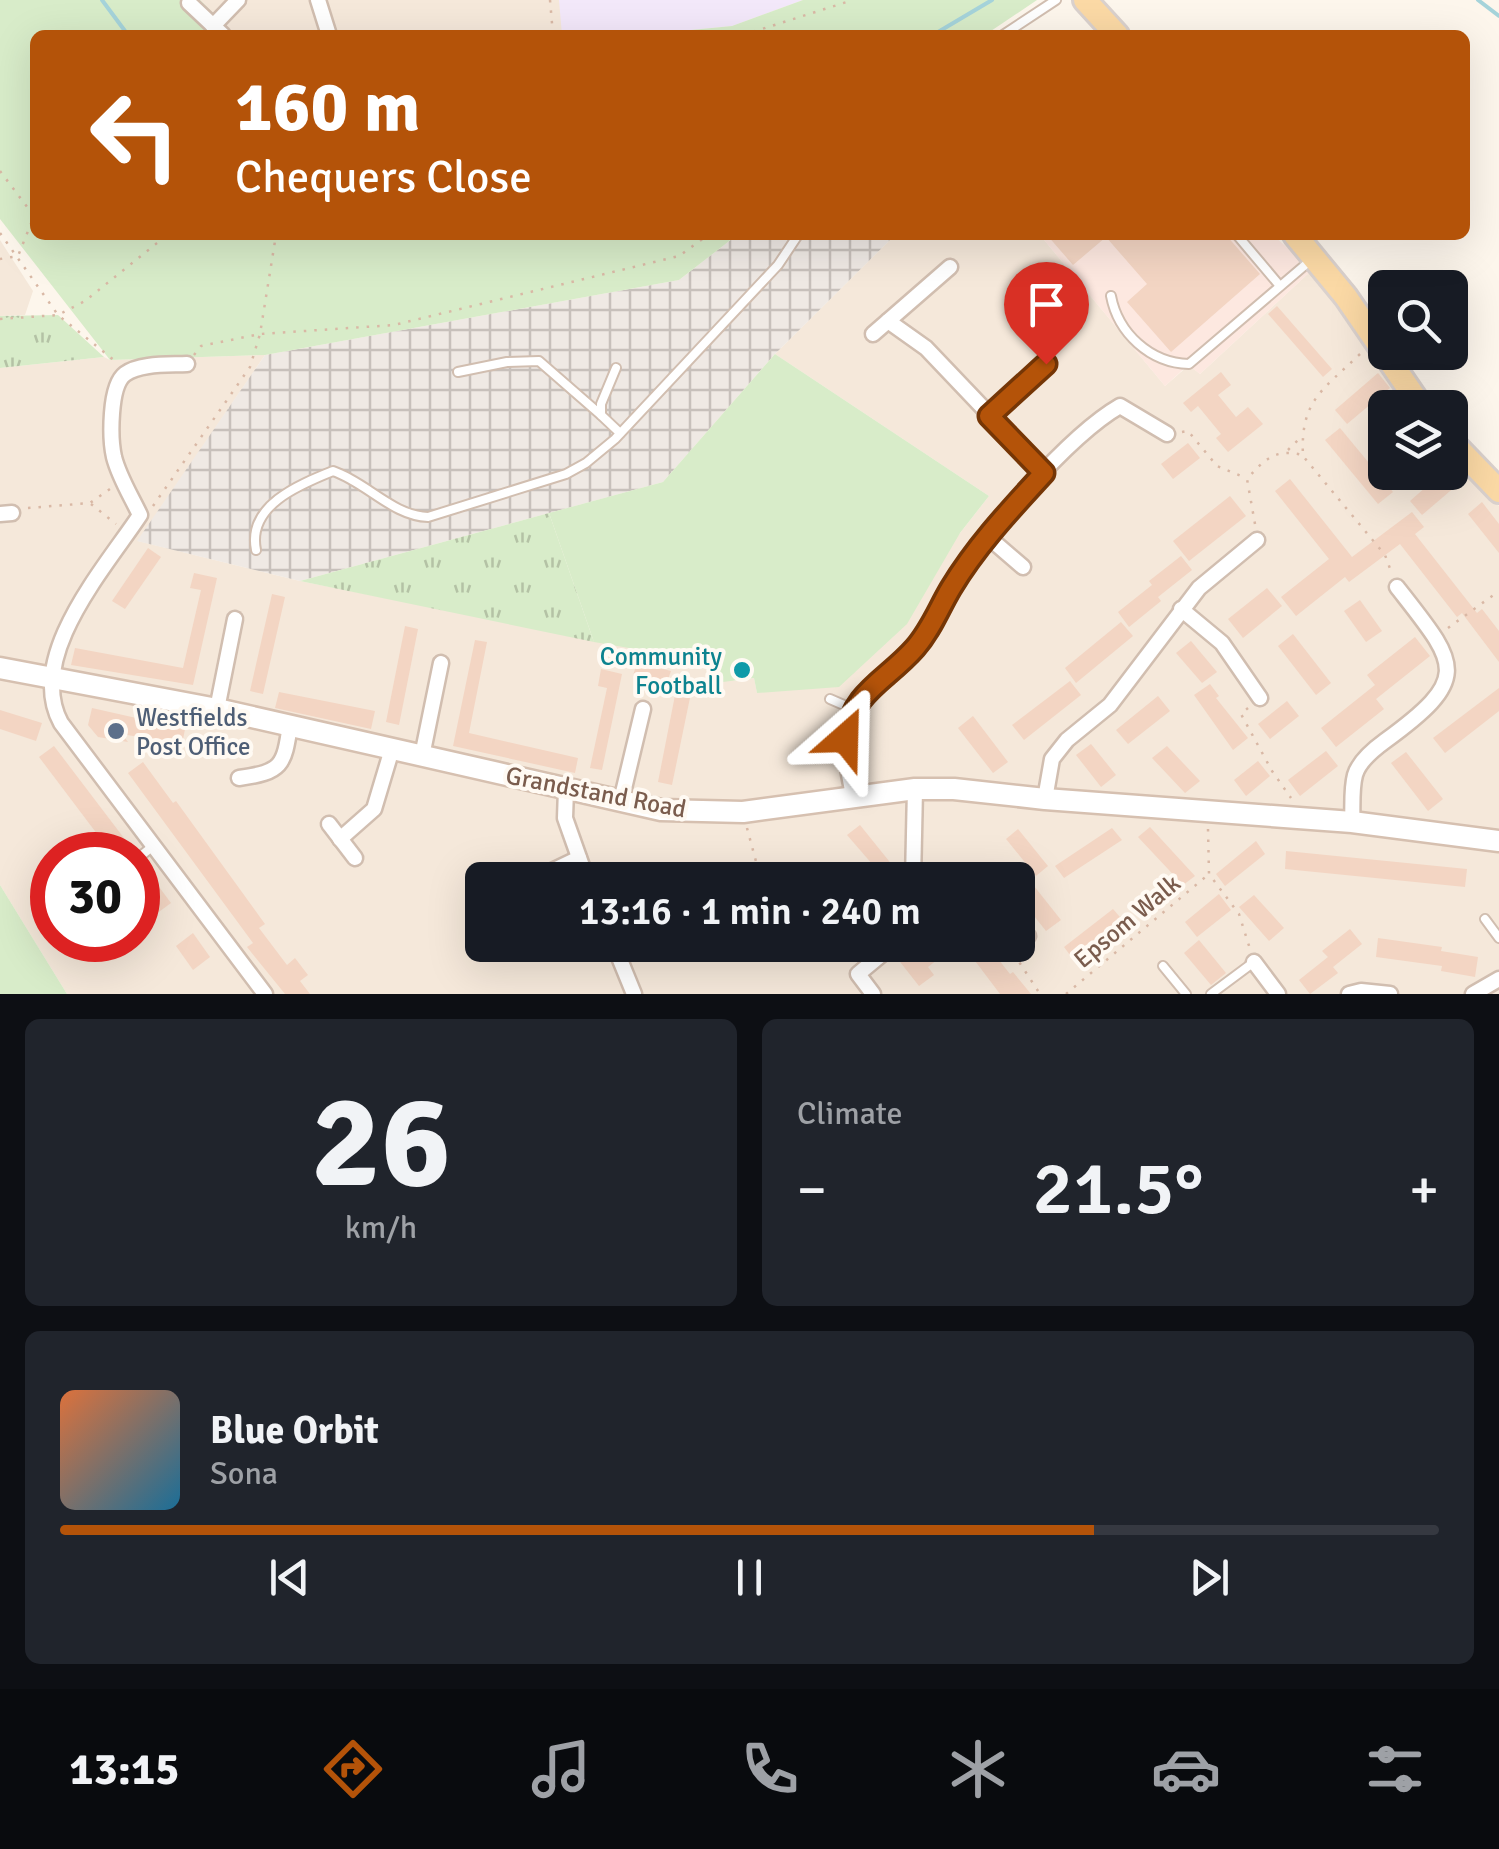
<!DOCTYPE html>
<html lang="en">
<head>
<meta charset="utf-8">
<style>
  :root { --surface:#171b24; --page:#20242c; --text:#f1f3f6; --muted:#9ea1a6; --line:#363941; --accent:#b45309 }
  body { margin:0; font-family:Signika,sans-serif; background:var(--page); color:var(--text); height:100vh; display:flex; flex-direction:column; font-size:38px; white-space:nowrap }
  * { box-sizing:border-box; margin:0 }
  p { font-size:32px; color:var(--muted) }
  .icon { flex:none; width:55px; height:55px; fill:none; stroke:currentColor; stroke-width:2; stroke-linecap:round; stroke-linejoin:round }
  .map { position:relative; height:994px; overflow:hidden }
  .details { display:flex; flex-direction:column; gap:25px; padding:25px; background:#0d0f14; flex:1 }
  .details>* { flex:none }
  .guide { position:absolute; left:30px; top:30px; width:1440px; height:210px; border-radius:15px; box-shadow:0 10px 40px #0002; background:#b45309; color:#fff; overflow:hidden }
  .fabs { position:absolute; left:1368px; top:270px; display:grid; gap:20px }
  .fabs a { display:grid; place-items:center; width:100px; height:100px; border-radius:15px; background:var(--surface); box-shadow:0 10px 40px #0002; font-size:50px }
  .speed { position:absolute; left:30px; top:832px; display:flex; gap:20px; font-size:50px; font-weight:700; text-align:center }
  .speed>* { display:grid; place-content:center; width:130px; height:130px; border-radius:50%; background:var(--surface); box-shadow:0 10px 40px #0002; line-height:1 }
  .speed .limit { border:15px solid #d22; background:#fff; color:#111 }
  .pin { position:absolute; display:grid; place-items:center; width:85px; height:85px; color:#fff; margin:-102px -42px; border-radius:50% 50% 50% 0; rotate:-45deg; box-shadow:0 0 10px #0007 }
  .pin .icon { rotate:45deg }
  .me { position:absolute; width:110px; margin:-55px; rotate:25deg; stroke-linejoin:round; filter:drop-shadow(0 0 8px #0008) }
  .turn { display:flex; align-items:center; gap:35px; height:210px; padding:0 40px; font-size:45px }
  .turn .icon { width:130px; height:130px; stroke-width:2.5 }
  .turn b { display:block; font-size:70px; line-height:85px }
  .big { font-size:75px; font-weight:600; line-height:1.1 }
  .details .widget { flex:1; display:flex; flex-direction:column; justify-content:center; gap:15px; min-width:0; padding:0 35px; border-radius:15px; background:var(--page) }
  .details .dial { align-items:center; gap:0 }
  .dial b { font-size:130px; line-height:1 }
  .song { display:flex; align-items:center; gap:30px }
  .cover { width:120px; height:120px; border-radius:15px; background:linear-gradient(135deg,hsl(20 70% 55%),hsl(200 70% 35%)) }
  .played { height:10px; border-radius:5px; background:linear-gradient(90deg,var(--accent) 75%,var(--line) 75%) }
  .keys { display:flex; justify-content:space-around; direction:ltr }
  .heat { display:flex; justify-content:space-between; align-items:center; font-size:55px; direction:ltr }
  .details .tiles { flex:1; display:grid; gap:25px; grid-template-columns:1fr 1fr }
  .widget:last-child { grid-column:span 2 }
  .trip { position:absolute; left:465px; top:862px; width:570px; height:100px; border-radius:15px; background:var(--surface); box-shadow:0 10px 40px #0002; font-weight:600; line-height:100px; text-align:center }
  .tab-bar { display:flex; height:160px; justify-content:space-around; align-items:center; background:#090b0e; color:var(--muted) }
  .tab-bar .icon { width:70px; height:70px }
  .tab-bar .selected { color:var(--accent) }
  .tab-bar b { font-size:45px; color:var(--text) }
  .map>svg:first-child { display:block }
  .residential { fill:#f5e8da; fill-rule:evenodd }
  .commercial { fill:#fde8e0 }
  .industrial { fill:url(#industrial-grid) }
  .education { fill:#f3e8fa }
  .grass { fill:url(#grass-tufts) }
  .park { fill:#d8ecc9 }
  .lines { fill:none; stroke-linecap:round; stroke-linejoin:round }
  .stream { stroke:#a5d3da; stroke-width:4 }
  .building { fill:#f3d5c3 }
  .lane-casing { stroke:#d1beb0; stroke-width:12 }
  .street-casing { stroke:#d1beb0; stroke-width:19 }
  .secondary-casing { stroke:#d6c0b0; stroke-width:25 }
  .primary-casing { stroke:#dad1cd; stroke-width:28 }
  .path { stroke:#d9b8a5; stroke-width:2.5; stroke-dasharray:2.5 8; stroke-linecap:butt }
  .lane { stroke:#fff; stroke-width:8 }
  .street { stroke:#fff; stroke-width:14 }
  .secondary { stroke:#fff; stroke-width:20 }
  .primary { stroke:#fbd9a5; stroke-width:22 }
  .route-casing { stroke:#753606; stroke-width:25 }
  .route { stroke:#b45309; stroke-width:18 }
  .culture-dot { fill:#0f9aa8; stroke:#fffaf3; stroke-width:4 }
  .service-dot { fill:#5c6f8a; stroke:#fffaf3; stroke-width:4 }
  .labels { text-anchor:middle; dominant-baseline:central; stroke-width:8; stroke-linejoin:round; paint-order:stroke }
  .culture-label { font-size:25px; fill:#0d838f; stroke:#fffaf3; text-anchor:end }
  .service-label { font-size:25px; fill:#4e5e75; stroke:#fffaf3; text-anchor:start }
  .street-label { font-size:25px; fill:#7a5c4d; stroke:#fffaf3 }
</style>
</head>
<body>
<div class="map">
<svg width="1499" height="994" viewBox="0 0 1499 994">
  <defs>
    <pattern id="industrial-grid" width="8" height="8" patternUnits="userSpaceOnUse" patternTransform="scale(2.5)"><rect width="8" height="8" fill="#efe9e4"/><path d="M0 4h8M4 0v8" fill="none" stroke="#c7c0bb"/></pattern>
    <pattern id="grass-tufts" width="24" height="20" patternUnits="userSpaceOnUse" patternTransform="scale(2.5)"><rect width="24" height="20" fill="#d8ecc9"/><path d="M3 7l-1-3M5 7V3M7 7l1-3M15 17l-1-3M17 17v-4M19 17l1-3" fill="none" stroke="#b4c2a5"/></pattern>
  </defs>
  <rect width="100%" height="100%" fill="#fdf6ec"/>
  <g class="residential">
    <path d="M199,0H803L640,35H232Z"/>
    <path d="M895,235H1040L1165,386L1189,365L1200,374L1312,270L1407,407L1385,408V472H1450V456L1499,506V994H67L0,885V368L104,357L110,360L265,355L138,541L300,581L693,659L715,675L736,681L754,678L757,693L960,533L989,496L775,354ZM52,855H138V940H52ZM482,880H1018V945H482Z"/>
    <path d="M0,240L33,291L25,315L0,316Z"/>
  </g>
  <path class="commercial" d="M1040,235H1273L1312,270L1200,374L1188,365L1165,386Z"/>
  <path class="industrial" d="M737,235H895L775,354L663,482L300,581L137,541L265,355L679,280Z"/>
  <path class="education" d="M559,0H803L732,26L640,35H562Z"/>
  <g class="grass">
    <path d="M58,315L104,357L0,368V316Z"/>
    <path d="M549,513L594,642L300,581Z"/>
  </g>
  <g class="park">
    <path d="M0,0H200L234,34L246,35H35V235H737L679,280L265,355L110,360L0,219Z"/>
    <path d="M803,0H1037L985,35H640L732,26Z"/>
    <path d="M775,354L989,496L960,533L907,624L839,687L757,693L754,678L715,683V675L693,659L594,642L549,513L663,482Z"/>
    <path d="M0,885L67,994H0Z"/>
  </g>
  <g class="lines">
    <g class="stream">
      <path d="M102,0L128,35"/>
      <path d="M1478,0L1499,16"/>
      <path d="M933,35L992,0"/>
    </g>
  </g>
  <g class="building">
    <path d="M1047,235H1226L1260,274L1171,352L1127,302L1147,284L1106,237L1073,265Z"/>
    <path d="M1277,306L1332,369L1323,377L1268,314Z"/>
    <path d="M1221,372L1231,385L1218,395L1236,417L1248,407L1263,424L1228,452L1216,438L1221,434L1198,406L1191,412L1183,403Z"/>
    <path d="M1378,373L1390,388L1347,424L1335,410Z"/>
    <path d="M1340,428L1393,492L1378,504L1325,440Z"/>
    <path d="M1188,443L1200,458L1173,479L1161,464Z"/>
    <path d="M1452,465L1463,480L1422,515L1410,501L1443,472H1450Z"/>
    <path d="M1290,479L1352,557L1412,512L1424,527L1415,534L1477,613L1482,609L1499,631V662L1462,613L1457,617L1400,544L1349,582L1345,577L1296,616L1281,597L1329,559L1275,491Z"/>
    <path d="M1230,496L1246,516L1189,561L1173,541Z"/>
    <path d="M1482,502L1499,524V553L1468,514Z"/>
    <path d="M148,548L161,557L125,609L112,601Z"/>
    <path d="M1181,556L1192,570L1158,597L1161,601L1129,627L1118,612L1152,585L1149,581Z"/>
    <path d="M194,573L217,578L193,685L71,665L75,648L183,668L201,590L190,588Z"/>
    <path d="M1267,588L1282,606L1243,638L1228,619Z"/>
    <path d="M272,594L285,597L263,694L250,691Z"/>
    <path d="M1360,600L1382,631L1366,642L1344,611Z"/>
    <path d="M1121,622L1133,636L1076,683L1065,668Z"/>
    <path d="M405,626L418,629L399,725L386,722Z"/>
    <path d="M1293,634L1331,683L1316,695L1278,646Z"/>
    <path d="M1415,637L1430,656L1376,699L1384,709L1336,747L1321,728L1375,685L1367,675Z"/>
    <path d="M475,640L487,642L469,733L578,758L575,773L453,746Z"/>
    <path d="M1191,641L1217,672L1202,683L1176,653Z"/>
    <path d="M637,662L671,671L666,685L633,676Z"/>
    <path d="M601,669L622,674L602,770L590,768L607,688L598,686Z"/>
    <path d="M1070,681L1081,695L1024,740L1012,725Z"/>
    <path d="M1210,684L1219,696L1216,698L1248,738L1233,750L1194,695Z"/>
    <path d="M677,685L692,688L672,785L658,782Z"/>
    <path d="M1499,688V711L1445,753L1433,738Z"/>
    <path d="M279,692L375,711L371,729L275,708Z"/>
    <path d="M1158,696L1170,711L1128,744L1116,730Z"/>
    <path d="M1287,701L1299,716L1270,739L1258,724Z"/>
    <path d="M92,708L185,729L182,745L122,734L128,742L98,737L88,725Z"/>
    <path d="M0,710L42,723L36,741L0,729Z"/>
    <path d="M973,716L1008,762L993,773L958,728Z"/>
    <path d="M1091,744L1116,775L1101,787L1076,755Z"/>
    <path d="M54,746L130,846L118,855H113L39,757Z"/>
    <path d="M1167,746L1200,781L1185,793L1152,758Z"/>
    <path d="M1326,751L1338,766L1300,796L1288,780Z"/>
    <path d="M1406,752L1443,799L1428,811L1391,763Z"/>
    <path d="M1258,761L1270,776L1246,796L1234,780Z"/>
    <path d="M143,762L173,803L176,801L265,924L259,928L287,965L295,958L308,975L300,981L310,994H285L247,947L253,943L128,773Z"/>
    <path d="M860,825L897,871L886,880L847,835Z"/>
    <path d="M1150,827L1195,876L1183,885L1138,837Z"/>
    <path d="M1112,828L1122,840L1064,878L1055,866Z"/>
    <path d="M1018,829L1048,866L1036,876L1006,839Z"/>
    <path d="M1256,841L1265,854L1225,886L1216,874Z"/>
    <path d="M1286,851L1467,869L1465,887L1285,869Z"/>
    <path d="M142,864L171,903L156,914L138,889V865Z"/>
    <path d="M1034,886L1061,920L1046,931L1019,897Z"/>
    <path d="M1219,894L1231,910L1197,937L1185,922Z"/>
    <path d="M1254,895L1284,928L1269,941L1239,907Z"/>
    <path d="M1113,909L1126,924L1076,963L1064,947Z"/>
    <path d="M1350,929L1362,944L1333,967L1338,973L1310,994L1299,980L1328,957L1322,951Z"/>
    <path d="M193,933L210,957L193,970L176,946Z"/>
    <path d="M1378,938L1442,947L1441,951L1478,957L1475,977L1441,971L1442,966L1376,957Z"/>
    <path d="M1199,940L1226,973L1211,985L1184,953Z"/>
    <path d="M915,945H956L928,967L934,975L919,986L897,958Z"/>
    <path d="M963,945H987L1010,974L1013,972L1031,994H1000Z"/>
  </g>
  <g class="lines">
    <g class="lane-casing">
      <g id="lane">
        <path d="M1003,35L1056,0"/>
        <path d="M1237,235L1280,286"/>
        <path d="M1111,296C1118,333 1150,363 1189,364L1311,260"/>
        <path d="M616,368L601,404V415L620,433"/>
        <path d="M458,372L507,362L539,361L601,415"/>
        <path d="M256,550C247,506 298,485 333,471C366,482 393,516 428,517L566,474L586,463L615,439L778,265L798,235"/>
        <path d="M830,699L853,709"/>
        <path d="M138,858L152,847"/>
        <path d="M1485,919L1499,938"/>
        <path d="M1163,966L1186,994"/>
        <path d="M1211,994L1254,962"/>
      </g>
    </g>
    <g class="street-casing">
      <g id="street">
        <path d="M318,0L329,35"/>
        <path d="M189,3L223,35"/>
        <path d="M213,26L238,0"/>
        <path d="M950,267L888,321L926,348L1045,473"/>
        <path d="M873,334L888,321"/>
        <path d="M187,364C169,365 140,363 125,374C109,386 110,439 114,457C119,477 131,496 140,515C105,568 25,657 61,723L265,994"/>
        <path d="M989,415L1046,365"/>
        <path d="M1384,422L1385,423"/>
        <path d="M0,514L12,513"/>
        <path d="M987,536L1023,567"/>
        <path d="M1181,609L1222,643L1260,698"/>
        <path d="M217,709L235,619"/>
        <path d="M422,756L441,663"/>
        <path d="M239,778C282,772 284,766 290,725"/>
        <path d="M566,789L565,818L587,880"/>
        <path d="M853,796C849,772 841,744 848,720C857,689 895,672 915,648C930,631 938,609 950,589C981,537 1068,436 1120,406L1167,434"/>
        <path d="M1045,799L1052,759L1067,740L1110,705L1199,588L1257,540"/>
        <path d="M621,801L643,709"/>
        <path d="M1352,822C1353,808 1351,790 1355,775C1359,761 1374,749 1385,741C1473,677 1458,665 1397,587"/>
        <path d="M329,824L355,858"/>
        <path d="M340,839L374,809L392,749"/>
        <path d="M533,880L579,858"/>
        <path d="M913,880L915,789"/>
        <path d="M475,900L482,897"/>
        <path d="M1018,934L1028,936"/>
        <path d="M614,945L634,994"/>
        <path d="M1254,962L1278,994"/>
        <path d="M873,994L858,974L893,945"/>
        <path d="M1349,994L1361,991L1390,994"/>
        <path d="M1473,994L1499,979"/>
      </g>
    </g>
    <g class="secondary-casing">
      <path id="secondary" d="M0,668L217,709L661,810L743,812L915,789H954L1045,799L1352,822L1499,841"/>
    </g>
    <g class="primary-casing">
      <g id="primary">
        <path d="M1085,0L1117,35"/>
        <path d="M1295,235L1346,297L1422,408"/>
        <path d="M1450,440L1499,491"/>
      </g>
    </g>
    <g class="path">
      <path d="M550,0L553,35"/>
      <path d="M743,35L853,0"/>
      <path d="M0,171L34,216L18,256L0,259"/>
      <path d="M0,233L58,315L115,361"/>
      <path d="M0,319L58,315L85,301L167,235"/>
      <path d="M1360,354C1323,390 1300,400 1303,456L1385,555L1392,574"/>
      <path d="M194,355L201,346L260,334L394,325L679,256L708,235"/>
      <path d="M1182,432L1188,431L1217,466L1246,478"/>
      <path d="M1288,450L1300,438"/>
      <path d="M91,504L116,524"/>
      <path d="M153,506L250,367L260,334L276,235"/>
      <path d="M28,508L90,503L110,489"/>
      <path d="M1255,524L1247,479C1264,460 1275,448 1302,455"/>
      <path d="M1448,628L1499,591"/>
      <path d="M1248,708L1241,714L1272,771L1291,798"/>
      <path d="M747,828L761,880"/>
      <path d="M1208,829L1209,874L1239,914L1250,949"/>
      <path d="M790,880L803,877L818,880"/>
      <path d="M1008,945L1040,994"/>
      <path d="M1066,994L1209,874"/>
    </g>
    <use href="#lane" class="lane"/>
    <use href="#street" class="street"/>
    <use href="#secondary" class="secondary"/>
    <use href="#primary" class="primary"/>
  </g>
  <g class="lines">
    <g class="route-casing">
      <path id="route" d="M845,738C853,691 886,681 915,648C931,630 939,608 951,588C977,545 1011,509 1044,473L989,416L1046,364"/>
    </g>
    <use href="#route" class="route"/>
  </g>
  <circle class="culture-dot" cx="742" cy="670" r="10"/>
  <circle class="service-dot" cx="116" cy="731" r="10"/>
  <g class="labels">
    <g class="culture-label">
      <text x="722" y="656">Community<tspan x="722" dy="29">Football</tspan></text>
    </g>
    <g class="service-label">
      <text x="136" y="717">Westfields<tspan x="136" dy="29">Post Office</tspan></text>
    </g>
    <g class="street-label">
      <text transform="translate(596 792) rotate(11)">Grandstand Road</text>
      <text transform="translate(1127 921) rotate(-40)">Epsom Walk</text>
    </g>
  </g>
</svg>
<div class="fabs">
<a><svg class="icon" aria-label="search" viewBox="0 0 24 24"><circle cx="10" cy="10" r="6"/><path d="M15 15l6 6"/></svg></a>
<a><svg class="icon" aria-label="layers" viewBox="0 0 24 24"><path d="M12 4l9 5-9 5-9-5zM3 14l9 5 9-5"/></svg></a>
</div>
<div class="speed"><div class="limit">30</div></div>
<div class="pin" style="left:1046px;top:364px;background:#d93025"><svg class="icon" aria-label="arrive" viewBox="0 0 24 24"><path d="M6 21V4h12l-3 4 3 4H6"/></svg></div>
<svg class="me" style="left:845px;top:738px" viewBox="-20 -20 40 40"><path d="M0-17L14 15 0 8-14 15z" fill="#b45309" stroke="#fff" stroke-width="4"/></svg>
<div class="trip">13:16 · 1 min · 240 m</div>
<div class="guide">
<div class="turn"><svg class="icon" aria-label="left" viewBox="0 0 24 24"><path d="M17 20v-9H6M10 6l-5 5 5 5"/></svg><div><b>160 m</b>Chequers Close</div></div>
</div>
</div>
<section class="details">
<div class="tiles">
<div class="widget dial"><b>26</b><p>km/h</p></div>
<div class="widget"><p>Climate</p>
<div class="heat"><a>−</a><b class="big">21.5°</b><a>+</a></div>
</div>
<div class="widget">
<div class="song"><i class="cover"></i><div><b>Blue Orbit</b><p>Sona</p></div></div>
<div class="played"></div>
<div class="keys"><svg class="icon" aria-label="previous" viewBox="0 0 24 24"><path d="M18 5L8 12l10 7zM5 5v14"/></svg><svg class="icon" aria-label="pause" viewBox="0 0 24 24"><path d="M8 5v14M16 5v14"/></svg><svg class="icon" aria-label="next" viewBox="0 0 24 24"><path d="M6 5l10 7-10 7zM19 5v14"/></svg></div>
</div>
</div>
</section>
<nav class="tab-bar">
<b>13:15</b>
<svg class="icon selected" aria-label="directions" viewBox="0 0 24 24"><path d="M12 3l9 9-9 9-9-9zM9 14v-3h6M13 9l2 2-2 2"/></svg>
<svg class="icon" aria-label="music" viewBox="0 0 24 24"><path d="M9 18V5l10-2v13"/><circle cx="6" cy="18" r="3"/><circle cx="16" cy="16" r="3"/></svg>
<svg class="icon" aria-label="phone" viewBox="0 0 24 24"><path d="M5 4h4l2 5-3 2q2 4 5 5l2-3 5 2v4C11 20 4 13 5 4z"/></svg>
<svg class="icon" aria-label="climate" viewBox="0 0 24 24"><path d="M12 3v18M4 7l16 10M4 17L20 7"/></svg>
<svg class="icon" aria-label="car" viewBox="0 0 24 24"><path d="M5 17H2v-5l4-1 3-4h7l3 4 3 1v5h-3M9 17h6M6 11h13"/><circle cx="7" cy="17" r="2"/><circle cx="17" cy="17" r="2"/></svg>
<svg class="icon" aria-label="filters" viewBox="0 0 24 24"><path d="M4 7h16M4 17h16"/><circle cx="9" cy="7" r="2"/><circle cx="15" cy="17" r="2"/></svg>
</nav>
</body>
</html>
